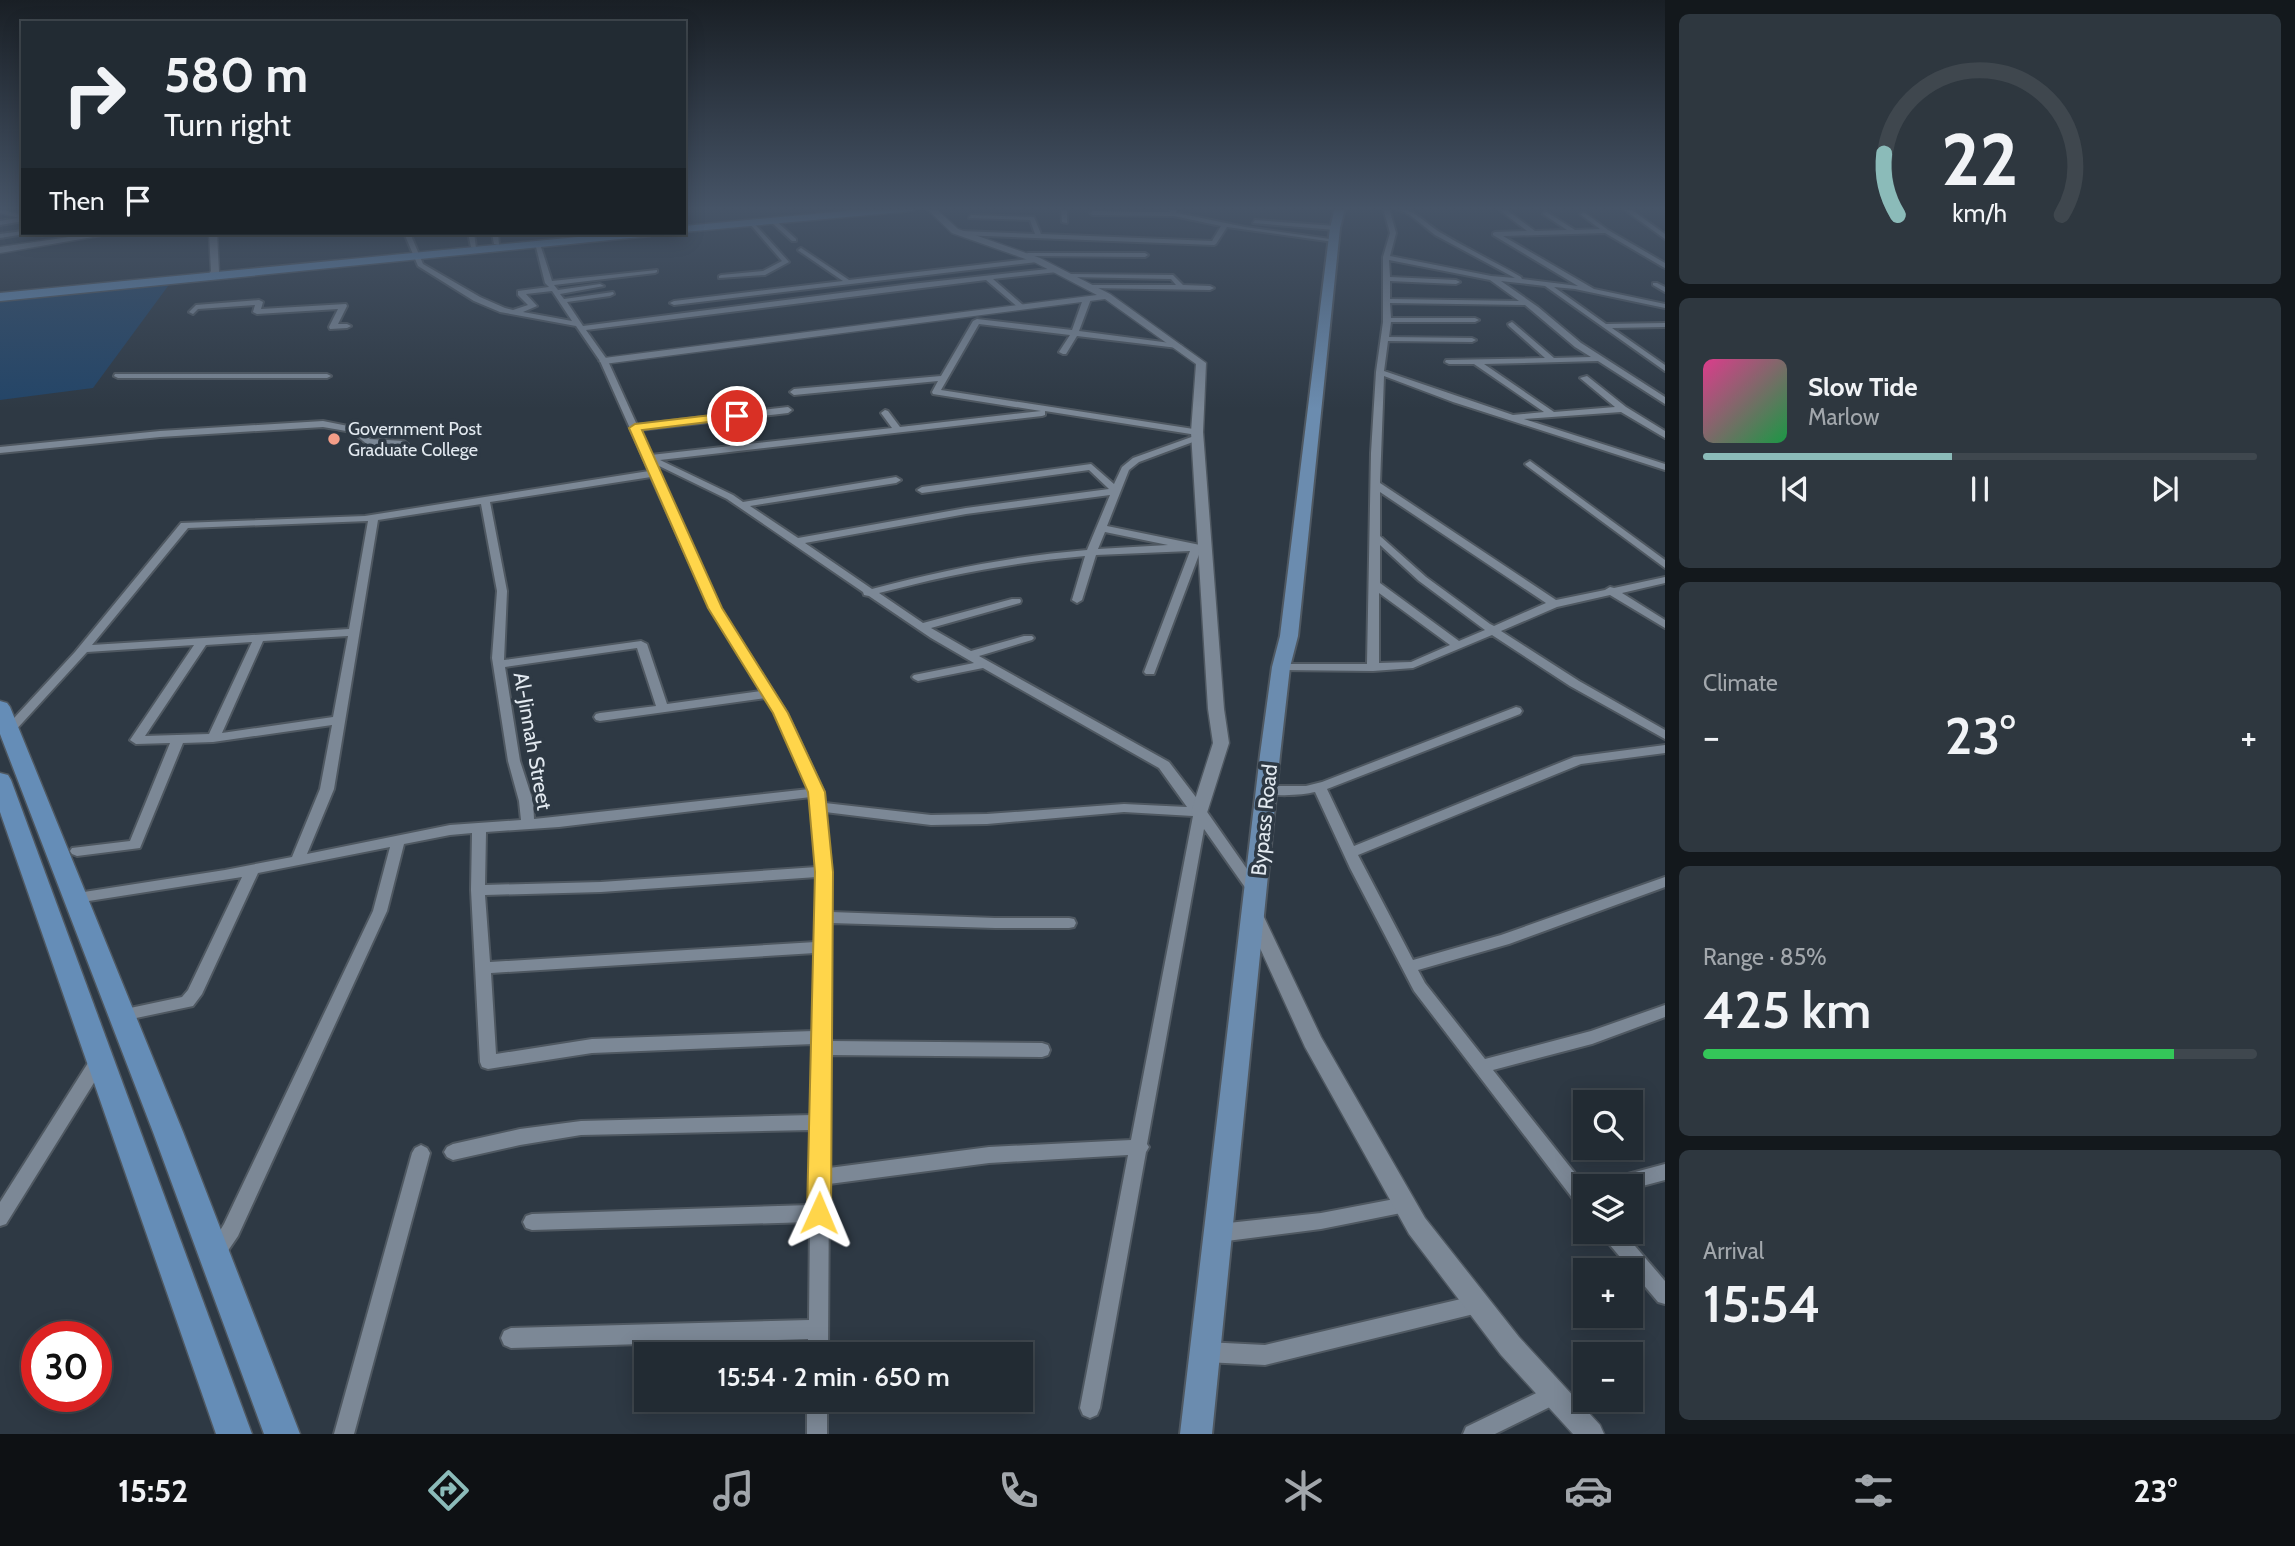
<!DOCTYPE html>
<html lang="en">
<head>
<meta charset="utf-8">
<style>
  :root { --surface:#222b33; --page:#2e373f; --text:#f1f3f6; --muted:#a2a7ac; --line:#3f474e; --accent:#8bbbb9 }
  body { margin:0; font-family:Cabin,sans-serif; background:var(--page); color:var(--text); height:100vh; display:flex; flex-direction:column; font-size:26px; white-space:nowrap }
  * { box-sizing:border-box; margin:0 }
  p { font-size:23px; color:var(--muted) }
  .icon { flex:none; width:38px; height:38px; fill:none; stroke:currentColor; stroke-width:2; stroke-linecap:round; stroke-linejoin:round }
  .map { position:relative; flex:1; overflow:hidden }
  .sheet { display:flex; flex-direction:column; gap:14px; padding:14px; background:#13181c; width:630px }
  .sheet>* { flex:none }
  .hud { position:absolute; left:21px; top:21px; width:665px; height:214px; border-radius:0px; box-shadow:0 4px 18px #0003,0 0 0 2px var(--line); background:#222b33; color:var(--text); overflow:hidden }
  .fabs { position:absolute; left:1573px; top:1090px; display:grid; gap:14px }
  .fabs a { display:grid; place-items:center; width:70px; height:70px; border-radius:0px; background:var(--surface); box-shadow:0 4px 18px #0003,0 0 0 2px var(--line); font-size:35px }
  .speed { position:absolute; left:21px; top:1321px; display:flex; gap:14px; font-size:35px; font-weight:700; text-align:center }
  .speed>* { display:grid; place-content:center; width:91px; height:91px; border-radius:50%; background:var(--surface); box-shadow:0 4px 18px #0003,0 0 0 2px var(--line); line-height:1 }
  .speed .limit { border:10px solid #d22; background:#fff; color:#111 }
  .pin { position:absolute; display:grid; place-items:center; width:60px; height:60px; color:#fff; margin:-30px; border:4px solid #fff; border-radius:50%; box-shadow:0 2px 7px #0007 }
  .me { position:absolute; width:77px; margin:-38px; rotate:1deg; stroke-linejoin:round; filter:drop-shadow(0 0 5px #0008) }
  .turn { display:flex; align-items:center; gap:24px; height:147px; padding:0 28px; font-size:32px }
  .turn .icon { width:91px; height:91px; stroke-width:2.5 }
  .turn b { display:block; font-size:49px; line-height:60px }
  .then { display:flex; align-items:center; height:66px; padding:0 28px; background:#0003; gap:14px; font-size:26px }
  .big { font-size:52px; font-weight:600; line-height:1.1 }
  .sheet .widget { flex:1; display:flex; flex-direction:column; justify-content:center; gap:10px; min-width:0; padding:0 24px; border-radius:10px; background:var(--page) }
  .sheet .dial { align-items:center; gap:0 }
  .dial svg { height:182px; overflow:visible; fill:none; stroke:var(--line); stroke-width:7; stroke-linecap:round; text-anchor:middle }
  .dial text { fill:var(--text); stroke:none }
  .song { display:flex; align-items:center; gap:21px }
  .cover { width:84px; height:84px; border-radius:10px; background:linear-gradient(135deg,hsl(330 70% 55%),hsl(140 70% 35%)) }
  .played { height:7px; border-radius:4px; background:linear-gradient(90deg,var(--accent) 45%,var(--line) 45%) }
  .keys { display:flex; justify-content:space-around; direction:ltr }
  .heat { display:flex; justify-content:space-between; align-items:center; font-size:38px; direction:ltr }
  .charge { height:10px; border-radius:5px; background:linear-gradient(90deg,#34c759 85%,var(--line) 0) }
  .trip { position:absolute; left:634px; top:1342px; width:399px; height:70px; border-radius:0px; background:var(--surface); box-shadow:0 4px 18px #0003,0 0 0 2px var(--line); font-weight:600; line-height:70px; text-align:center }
  .tabs { display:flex; height:112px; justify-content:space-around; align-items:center; background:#0e1114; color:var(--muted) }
  .tabs .icon { width:49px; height:49px }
  .tabs .selected { color:var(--accent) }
  .tabs b { font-size:32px; color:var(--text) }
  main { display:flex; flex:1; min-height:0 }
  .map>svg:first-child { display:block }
  .green { fill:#234568 }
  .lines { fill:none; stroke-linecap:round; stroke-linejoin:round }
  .minor-casing { stroke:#4f5861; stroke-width:4 }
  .tertiary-casing { stroke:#4f5861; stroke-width:3 }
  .primary-casing { stroke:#4f5861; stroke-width:4 }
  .trunk-casing { stroke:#4f5861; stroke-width:3 }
  .minor { fill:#7c8896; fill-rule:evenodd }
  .tertiary { fill:#7c8896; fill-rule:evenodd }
  .primary { fill:#6b8caf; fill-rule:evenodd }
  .trunk { fill:#658db7; fill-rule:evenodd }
  .route { fill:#ffd54a; stroke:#a68a30; stroke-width:2 }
  .poi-dot { fill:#f49e88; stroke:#2e3944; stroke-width:2.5 }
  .labels { text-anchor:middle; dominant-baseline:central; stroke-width:7; stroke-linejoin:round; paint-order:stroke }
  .far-poi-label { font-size:18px; fill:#e2e9f0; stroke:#2e3944; text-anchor:start }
  .street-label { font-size:21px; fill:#e2e9f0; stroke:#2e3944 }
</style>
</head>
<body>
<main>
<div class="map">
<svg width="1665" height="1434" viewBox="0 0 1665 1434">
  <rect width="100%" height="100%" fill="#2e3944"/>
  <path class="green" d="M171,282L93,388L0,400V299Z"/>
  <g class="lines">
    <g class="minor-casing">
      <g id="minor">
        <path d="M1061,208H1067V223L1062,222Z"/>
        <path d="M1169,208H1175L1177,213L1245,227L1337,240L1334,242L1227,227L1216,244L1214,245L960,235L957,233L960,231L1035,234L1030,220L969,218L971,215L1034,217L1041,234L1212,241L1221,226L1174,216L1093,215L1090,213L1093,211L1170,212Z"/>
        <path d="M1383,208H1389L1396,233L1390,256L1491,276L1515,278L1435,235L1410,215L1395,208C1415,208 1426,225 1443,234C1468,249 1495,262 1521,277L1522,279L1578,286L1493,235V233L1495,232L1527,231L1497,208H1504L1535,231L1567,230L1543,214L1545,211L1575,230L1600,229L1580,214L1585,213L1608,230L1665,263V268L1663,267L1605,233L1503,236L1594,289L1665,304V308L1575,289L1554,287L1606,324L1665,323V327L1612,328L1665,365V371L1545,286L1501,281L1538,307L1581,343L1665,397V404L1598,361L1484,364L1554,412L1615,407L1580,378L1587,376L1626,407L1665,431V438L1621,412L1524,419L1665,464V470L1453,402L1384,376L1380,483L1556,600L1605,590L1610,587L1614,588L1665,577V583L1622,593L1665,620V628L1610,595L1557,607L1501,631L1579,681L1665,730V739L1570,686L1492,635L1413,668L1373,671L1281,670L1275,667L1281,664H1367L1371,453L1376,372L1383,322V257L1390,233ZM1389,260L1490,280L1519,301L1390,299V281L1456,284L1460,282L1456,280L1390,277ZM1390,303L1525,305L1575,347L1591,357L1554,358L1512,322L1508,324L1509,326L1545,358L1446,360L1445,362L1449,364H1474L1544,412L1513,415L1384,371L1388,341L1472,342L1476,340L1472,338L1389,337L1391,322H1475L1479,320L1475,318H1391ZM1380,492L1546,603L1494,626L1490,624L1426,577L1380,536ZM1380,545L1419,581L1485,630L1459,641L1380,583ZM1379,593L1450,645L1411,662L1379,663Z"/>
        <path d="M1622,208H1629L1665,234V239Z"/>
        <path d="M23,217V221L0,225V221Z"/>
        <path d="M771,220H775L796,239V241H792L771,222Z"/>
        <path d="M1255,220L1335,226L1338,228L1335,230L1253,223Z"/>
        <path d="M752,221L789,262L765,275L719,278V276L721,275L763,271L782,261L750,224Z"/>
        <path d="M23,231L26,233L25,234L0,238V234Z"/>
        <path d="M32,233H52C48,236 36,236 32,233Z"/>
        <path d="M404,233H410L423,264L480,297L505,308L513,310L528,305L518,295V291L549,287L545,283L535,243L540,244L552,281L657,270V272L655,273L554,285L558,290L600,284L604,286L560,294L564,299L613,292L614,294L610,296L567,302L583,326L911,284L1057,268L1060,270L1057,272L993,279L1023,305V309H1020L986,280L586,330L608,361L637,425L788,407L792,410L788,413L639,430L651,455L892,428L881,413L885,410L888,411L900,427L1041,411L933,394L932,392L938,381L794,395L790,392L794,389L941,376L973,321L977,319L1072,330L1083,299L1087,297L1091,299L1079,331L1178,344L1182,346L1178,348L1077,336L1066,354H1063L1059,352L1070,335L979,324L941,390L1200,430L1201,432L1198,434L1202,437L1201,439L1139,462L1129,470L1107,526L1205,546L1210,549L1205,552H1200L1154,674H1146L1144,672L1190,551L1096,555L1082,600L1077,603L1072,600L1085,556C1015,562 947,575 879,593L923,623L1012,599H1020L1021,601L1020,603L931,628L971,651L1024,636H1032L1034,638L1032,640L979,656L1169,762L1205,809L1261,889L1259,893H1249L1204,829L1147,1144L1149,1147L1146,1152L1100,1408L1097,1415L1090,1418L1083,1415L1080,1408L1128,1155L989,1163L829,1184L828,1354H808V1339L511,1348L504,1345L501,1338L504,1331L511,1328L809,1320L810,1222L532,1230L526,1228L523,1222L526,1216L532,1214L811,1205L812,1130L581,1135L520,1145L453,1160L447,1157L444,1152L447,1147L453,1144L520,1129L581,1121L812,1115L814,1044L592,1053L488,1069L482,1067L480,1062L471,890L472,833L450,835L404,844L387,911L238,1236L223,1258L216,1261L209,1258L207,1252L224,1224L373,911L390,847L258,873L202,994L193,1006L122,1021L116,1019L114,1015L116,1011L182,997L188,990L242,877L76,903L71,902L69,898L71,894L225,870L292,857L320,789L332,725L213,742L183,743L140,848L77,856L72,854L70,851L72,848L130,841L170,743L136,744L130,740L194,645L87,652L13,733L9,734L3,730L75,652L181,523L365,516L649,471L600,361L576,326L500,312L474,301L418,266ZM552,291L572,321L523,312L537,306L526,294ZM1045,411L1197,435L1133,458L1122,467L1114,484L1091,464L922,487L917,490L922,493L1089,470L1109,489L966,508L798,538L750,506L896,483L901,480L896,477L743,502L733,495L660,460L1042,416L1045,415ZM655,464L727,499L863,592L864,595L869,596L931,638L974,663L914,675L912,677L914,679L918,681L983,668L1159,768L1187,807L1124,804L987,814L931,815L825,803L824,792L787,713L720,608ZM651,477L710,608L761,691L667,704L647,644L641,641L504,660L507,591L490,502ZM1110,495L1087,550C1014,556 943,570 872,589L805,543L966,514ZM481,504L497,591L492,658L508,761L519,801L521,820L450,825L307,854L334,789L378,520ZM368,521L349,629L92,645L188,528ZM1105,532L1168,545L1098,549ZM348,636L333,717L222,733L263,641ZM252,642L209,734L145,736L206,645ZM637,648L656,706L600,713L596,714L594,717L596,720L600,721L766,698L775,713L809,789L534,819L533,801L520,761L505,667ZM811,797L817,867L601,882L485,885L486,832L559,827ZM825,812L931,825L987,824L1124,812L1193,816L1131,1140L989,1147L829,1168L830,1055L1042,1057L1048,1055L1050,1050L1048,1045L1042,1043L830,1041L831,923L995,928H1069L1074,927L1076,923L1074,919L1069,918H995L831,912V872ZM817,877L816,942L490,962L485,895L601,892ZM815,953L814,1031L592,1039L496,1054L491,973Z"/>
        <path d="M468,233H474L476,248L471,247Z"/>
        <path d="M492,233H498L499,245L494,244Z"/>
        <path d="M801,248L849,280L1037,258L1040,260L1037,262L674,305L670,303L674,301L843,281L799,251L798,250Z"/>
        <path d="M1028,253H1145L1148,255L1145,257L1026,256L1025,255Z"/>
        <path d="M1070,274L1173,275L1183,285L1210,286L1214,288L1210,290L1088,288L1086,287V285H1176L1171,279L1068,277L1067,276Z"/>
        <path d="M1653,283H1657L1665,287V292L1653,285Z"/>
        <path d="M259,300L263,302L261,309L346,304L347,306L338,324H347L351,326L347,328L330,329L329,327L338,309L257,314L253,312L255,305L198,309L193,314L189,312L196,305Z"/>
        <path d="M115,374H327L331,376L327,378H118L114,376Z"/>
        <path d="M323,421L358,428L370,439L404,441L408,444L404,447L368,445L352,432L323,427L160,437L0,453V447L160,431Z"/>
        <path d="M1530,461L1665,560V568L1527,466L1525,464Z"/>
        <path d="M1516,707L1520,708L1522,711L1520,714L1327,789L1354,846L1574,757L1665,745V753L1581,764L1358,855L1413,960L1501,935L1665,877V887L1509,944L1418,970L1425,983L1485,1059L1591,1031L1665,1005V1017L1592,1044L1493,1070L1586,1187V1210L1580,1208L1414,991L1350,868L1315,792C1302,795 1270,798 1260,790L1267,786H1306L1322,782Z"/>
        <path d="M99,1053L105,1055L107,1060L105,1065L6,1224L0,1226V1202L93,1055Z"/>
        <path d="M421,1145L427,1148L430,1153L354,1434H334L412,1153L415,1148Z"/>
        <path d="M1665,1164V1180L1631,1189V1186H1604L1607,1180L1613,1178Z"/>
        <path d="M1405,1197L1411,1199L1414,1205L1411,1211L1321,1229L1219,1242L1212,1239L1210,1233L1212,1227L1219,1224L1321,1213Z"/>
        <path d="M1602,1232H1623L1665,1281V1304L1658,1302L1604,1238Z"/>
        <path d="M1478,1295L1485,1297L1488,1304L1485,1311L1478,1313L1265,1365L1205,1362L1198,1359L1195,1352L1198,1345L1205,1342L1265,1345Z"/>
        <path d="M1555,1384L1562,1387L1565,1394L1562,1401L1495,1434H1463L1466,1427Z"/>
        <rect x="807" y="1400" width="20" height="34"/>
      </g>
    </g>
    <g class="tertiary-casing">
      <g id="tertiary">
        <path d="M926,208H935L958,229L1040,258L1110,294L1206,363L1203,432L1224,709L1229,743L1206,816H1194L1191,812L1213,743L1208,709L1191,432L1196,364L1105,299L604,364L599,361L604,358L1097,295L1034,262L952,233Z"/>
        <path d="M0,209L23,215V219L0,213Z"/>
        <path d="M97,233H116L0,253V247Z"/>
        <path d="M209,233H217L219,272L211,279L207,276L211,271Z"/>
        <path d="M1254,908L1261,910L1263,915L1321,1037L1425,1218L1519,1337L1600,1425L1604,1434H1573L1501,1355L1409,1234L1305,1047L1245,915L1247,910Z"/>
      </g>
    </g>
    <g class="primary-casing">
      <path id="primary" d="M1335,208H1345L1340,228L1298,636L1290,667L1280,755L1212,1434H1180L1260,755L1272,667L1280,636L1330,228Z"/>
    </g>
    <g class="trunk-casing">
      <g id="trunk">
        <path d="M878,208H917L912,211L684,232V226Z"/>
        <path d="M619,233H656L650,236L0,301V293Z"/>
        <path d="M0,701L7,703L10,707L183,1132L300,1434H264L153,1132L0,734Z"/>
        <path d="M0,773L8,775L11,780L252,1434H216L0,812Z"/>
      </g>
    </g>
    <use href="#minor" class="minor"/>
    <use href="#tertiary" class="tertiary"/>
    <use href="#primary" class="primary"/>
    <use href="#trunk" class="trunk"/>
  </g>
  <linearGradient id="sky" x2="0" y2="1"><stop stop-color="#191f25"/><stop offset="0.51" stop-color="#465467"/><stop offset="1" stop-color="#465467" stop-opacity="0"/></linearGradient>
  <rect width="1665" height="409" fill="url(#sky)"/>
  <path class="route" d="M737,412L741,413V418L642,430L722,608L788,713L825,792L833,872L831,1213L828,1221L819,1224L811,1221L807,1213L815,872L808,792L773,713L708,608L629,428L635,424Z"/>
  <circle class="poi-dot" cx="334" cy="439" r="7"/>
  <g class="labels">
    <g class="far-poi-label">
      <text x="348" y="429">Government Post<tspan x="348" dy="21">Graduate College</tspan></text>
    </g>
    <g class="street-label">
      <text transform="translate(533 741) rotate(80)">Al-Jinnah Street</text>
      <text transform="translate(1264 820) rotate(-84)">Bypass Road</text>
    </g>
  </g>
</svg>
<div class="fabs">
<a><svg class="icon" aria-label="search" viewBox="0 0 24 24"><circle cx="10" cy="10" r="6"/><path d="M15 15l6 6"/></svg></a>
<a><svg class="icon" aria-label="layers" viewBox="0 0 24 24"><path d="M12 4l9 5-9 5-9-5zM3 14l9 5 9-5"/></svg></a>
<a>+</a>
<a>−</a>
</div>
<div class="speed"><div class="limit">30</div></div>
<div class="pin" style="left:737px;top:416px;background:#d93025"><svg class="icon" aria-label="arrive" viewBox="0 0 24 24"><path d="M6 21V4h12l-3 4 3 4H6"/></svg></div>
<svg class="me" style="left:819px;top:1213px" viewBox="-20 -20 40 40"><path d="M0-17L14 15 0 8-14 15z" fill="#ffd54a" stroke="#fff" stroke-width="4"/></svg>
<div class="trip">15:54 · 2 min · 650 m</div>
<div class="hud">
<div class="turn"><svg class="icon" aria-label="right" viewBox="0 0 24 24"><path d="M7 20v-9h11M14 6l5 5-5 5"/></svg><div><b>580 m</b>Turn right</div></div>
<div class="then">Then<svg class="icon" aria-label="arrive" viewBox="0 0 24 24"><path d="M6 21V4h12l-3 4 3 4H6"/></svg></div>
</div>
</div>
<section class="sheet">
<div class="widget dial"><svg viewBox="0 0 100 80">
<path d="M14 69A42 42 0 1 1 86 69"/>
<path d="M14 69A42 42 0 0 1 8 42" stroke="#8bbbb9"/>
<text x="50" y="56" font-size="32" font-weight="700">22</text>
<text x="50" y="72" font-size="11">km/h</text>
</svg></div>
<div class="widget">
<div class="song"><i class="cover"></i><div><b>Slow Tide</b><p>Marlow</p></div></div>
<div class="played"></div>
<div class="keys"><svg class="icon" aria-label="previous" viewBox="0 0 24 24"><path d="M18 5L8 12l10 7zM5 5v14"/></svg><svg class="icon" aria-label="pause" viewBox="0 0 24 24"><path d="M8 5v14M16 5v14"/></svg><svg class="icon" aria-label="next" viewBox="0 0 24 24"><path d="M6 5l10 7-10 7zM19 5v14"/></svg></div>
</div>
<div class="widget"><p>Climate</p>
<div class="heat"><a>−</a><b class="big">23°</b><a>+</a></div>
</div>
<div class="widget"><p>Range · 85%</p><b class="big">425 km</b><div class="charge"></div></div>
<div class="widget"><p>Arrival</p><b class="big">15:54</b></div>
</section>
</main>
<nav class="tabs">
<b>15:52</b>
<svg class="icon selected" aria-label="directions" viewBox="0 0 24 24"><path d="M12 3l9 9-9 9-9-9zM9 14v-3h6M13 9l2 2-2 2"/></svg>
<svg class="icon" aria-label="music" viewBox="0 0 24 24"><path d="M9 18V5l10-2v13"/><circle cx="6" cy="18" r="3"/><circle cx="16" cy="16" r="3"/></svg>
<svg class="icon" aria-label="phone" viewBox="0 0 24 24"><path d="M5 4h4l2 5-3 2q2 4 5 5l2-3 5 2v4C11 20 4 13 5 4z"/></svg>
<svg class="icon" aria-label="climate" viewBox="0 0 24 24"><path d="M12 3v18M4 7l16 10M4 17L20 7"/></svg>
<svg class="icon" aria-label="car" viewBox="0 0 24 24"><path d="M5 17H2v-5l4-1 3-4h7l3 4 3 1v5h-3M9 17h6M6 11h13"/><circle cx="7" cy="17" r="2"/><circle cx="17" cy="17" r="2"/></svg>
<svg class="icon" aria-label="filters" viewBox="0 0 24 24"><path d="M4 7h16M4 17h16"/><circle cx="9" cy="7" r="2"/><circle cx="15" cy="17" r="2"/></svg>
<b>23°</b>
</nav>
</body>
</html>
